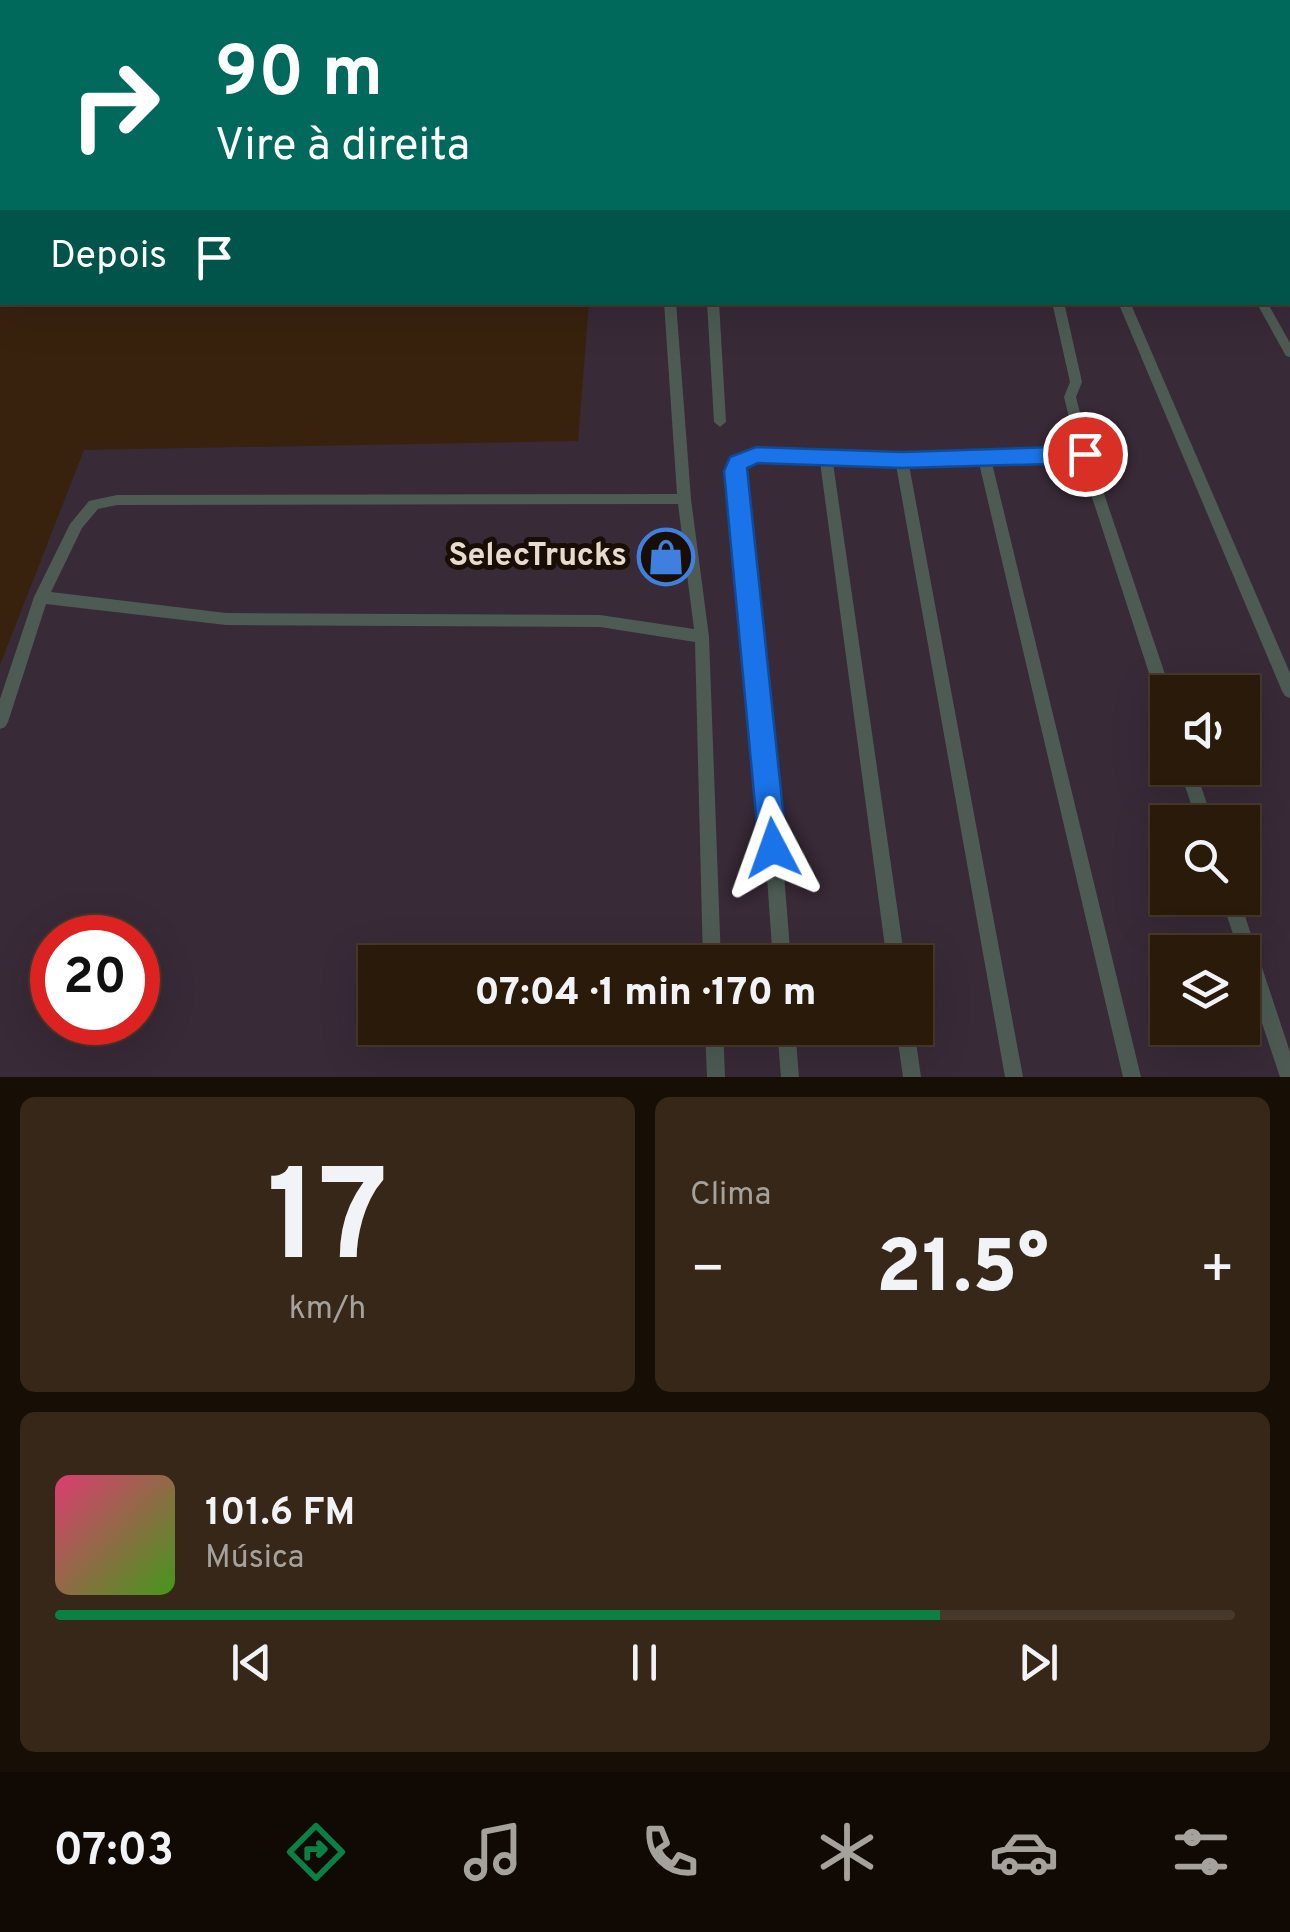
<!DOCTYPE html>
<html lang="pt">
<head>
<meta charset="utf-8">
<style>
  :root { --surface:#2a1a0a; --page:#362718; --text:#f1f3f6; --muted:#a5a19c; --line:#46382b; --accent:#0b8043 }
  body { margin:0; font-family:Overpass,sans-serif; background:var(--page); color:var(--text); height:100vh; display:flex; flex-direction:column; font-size:38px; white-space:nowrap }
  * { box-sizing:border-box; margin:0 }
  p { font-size:32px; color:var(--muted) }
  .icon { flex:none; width:55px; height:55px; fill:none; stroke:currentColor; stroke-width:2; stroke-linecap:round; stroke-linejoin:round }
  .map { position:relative; height:1077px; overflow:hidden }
  .details { display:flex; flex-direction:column; gap:20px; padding:20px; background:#170e06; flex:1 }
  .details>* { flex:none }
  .banner { position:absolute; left:0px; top:0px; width:1290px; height:305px; box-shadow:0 10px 40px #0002,0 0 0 2px var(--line); background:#00695c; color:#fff; overflow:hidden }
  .fabs { position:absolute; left:1150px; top:675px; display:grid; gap:20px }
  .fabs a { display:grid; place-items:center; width:110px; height:110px; border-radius:0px; background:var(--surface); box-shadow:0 10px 40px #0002,0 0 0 2px var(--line); font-size:50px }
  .speed { position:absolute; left:30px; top:915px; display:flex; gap:20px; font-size:50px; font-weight:700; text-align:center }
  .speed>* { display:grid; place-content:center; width:130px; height:130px; border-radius:50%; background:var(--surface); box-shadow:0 10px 40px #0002,0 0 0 2px var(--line); line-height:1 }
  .speed .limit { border:15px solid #d22; background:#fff; color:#111 }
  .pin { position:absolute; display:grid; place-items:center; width:85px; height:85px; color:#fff; margin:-42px; border:5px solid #fff; border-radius:50%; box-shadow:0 2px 10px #0007 }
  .me { position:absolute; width:110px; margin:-55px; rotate:356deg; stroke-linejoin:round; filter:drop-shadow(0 0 8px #0008) }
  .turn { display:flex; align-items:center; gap:35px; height:210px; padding:0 50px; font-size:45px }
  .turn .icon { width:130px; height:130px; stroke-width:2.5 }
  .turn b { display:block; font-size:70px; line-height:85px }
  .then { display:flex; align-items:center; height:95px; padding:0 50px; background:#0003; gap:20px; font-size:38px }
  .big { font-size:75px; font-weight:800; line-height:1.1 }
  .details .widget { flex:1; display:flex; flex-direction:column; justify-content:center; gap:15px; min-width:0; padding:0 35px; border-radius:15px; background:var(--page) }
  .details .dial { align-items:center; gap:0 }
  .dial b { font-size:130px; line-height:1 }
  .song { display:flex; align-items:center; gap:30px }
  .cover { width:120px; height:120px; border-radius:15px; background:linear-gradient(135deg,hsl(340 70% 55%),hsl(100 70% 35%)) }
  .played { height:10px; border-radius:5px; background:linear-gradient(90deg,var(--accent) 75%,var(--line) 75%) }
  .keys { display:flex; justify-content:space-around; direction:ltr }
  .heat { display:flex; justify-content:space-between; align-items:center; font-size:55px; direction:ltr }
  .details .tiles { flex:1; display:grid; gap:20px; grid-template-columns:1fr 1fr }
  .widget:last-child { grid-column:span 2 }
  .trip { position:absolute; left:358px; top:945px; width:575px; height:100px; border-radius:0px; background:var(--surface); box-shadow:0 10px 40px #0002,0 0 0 2px var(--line); font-weight:800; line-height:100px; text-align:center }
  .tab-bar { display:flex; height:160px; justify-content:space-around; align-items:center; background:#110a04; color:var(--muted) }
  .tab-bar .icon { width:70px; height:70px }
  .tab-bar .on { color:var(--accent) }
  .tab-bar b { font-size:45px; color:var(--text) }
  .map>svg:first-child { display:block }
  .commercial { fill:#382a37; fill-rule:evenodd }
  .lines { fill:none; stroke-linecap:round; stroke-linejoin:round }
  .service { fill:#4d5b54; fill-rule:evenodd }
  .trunk { fill:#799888; fill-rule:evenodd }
  .route { fill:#1a73e8; stroke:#114b97; stroke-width:2.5 }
  .labels { text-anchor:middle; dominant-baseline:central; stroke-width:10; stroke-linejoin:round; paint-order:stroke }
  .poi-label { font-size:32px; font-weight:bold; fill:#e9dace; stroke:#180e06; text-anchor:end }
</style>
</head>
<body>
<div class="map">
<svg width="1290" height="1077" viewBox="0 0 1290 1077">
  <rect width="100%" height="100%" fill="#38220e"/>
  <path class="commercial" d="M626,0H1290V1077H0V665L84,450L578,441L589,303L1288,302V2ZM1168,692H1242V768H1168ZM1168,822H1242V898H1168ZM52,938H138V1022H52ZM1168,952H1242V1028H1168ZM375,962H915V1028H375Z"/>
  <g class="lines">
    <g class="service">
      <path d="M642,0H650L649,2H641Z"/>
      <path d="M701,0H709L708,2H700Z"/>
      <path d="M738,0H746L745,2H737Z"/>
      <path d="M910,0H918L919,2H911Z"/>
      <path d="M1048,0H1058L1059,2H1050Z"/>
      <path d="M1119,0H1129L1127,2H1118Z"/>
      <rect x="1288" y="12" width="2" height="6"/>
      <path d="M1290,95V101L1288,102V96Z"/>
      <rect x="1288" y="222" width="2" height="11"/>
      <path d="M664,302H676L691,499L709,637L721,962H703L695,642L600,627L226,625L46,604L8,722L5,727L0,729V699L34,597L70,524L89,501L117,495L677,494ZM678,504L694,629L600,615L226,613L51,592L82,528L98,509L117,505Z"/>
      <path d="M707,302H719L726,422L720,427L714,422Z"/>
      <path d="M1052,302H1064L1082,382L1076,397L1091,455L1171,692H1168V714L1163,712L1160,707L1080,460L992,463L1141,1077H1123L979,463L909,465L1023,1077H1005L896,465L833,463L905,962H887L820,462L758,460L743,466L742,471L773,735L791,962H773L757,735L728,471L733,459L757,450L902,455L1077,450L1064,397L1070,382Z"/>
      <path d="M1118,302H1130L1290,673V698L1285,696L1282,691Z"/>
      <path d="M1256,302H1267L1290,343V357L1286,356Z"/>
      <path d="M1179,768H1195L1213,822H1197Z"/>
      <path d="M1221,898H1239L1290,1052V1077H1280L1242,963V952H1239Z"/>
      <path d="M705,1028H723L725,1077H707Z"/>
      <path d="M777,1028H795L799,1077H781Z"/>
      <path d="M896,1028H914L921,1077H903Z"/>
    </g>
    <g class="trunk">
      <path d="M2,84V98L0,99V85Z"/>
      <path d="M2,123V136L0,137V124Z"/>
    </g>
  </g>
  <path class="route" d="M1085,446L1095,454L1085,463L902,468L758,463L747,468L787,848L783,858L773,862L763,858L759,848L724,471L730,457L756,447L902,452Z"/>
  <defs>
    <g id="shop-ring" transform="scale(2.875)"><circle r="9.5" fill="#180e06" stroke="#3f7fe0" stroke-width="1.5"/><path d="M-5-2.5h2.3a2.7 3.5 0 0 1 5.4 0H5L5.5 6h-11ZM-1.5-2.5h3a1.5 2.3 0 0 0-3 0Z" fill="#3f7fe0"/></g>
  </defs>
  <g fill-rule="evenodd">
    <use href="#shop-ring" x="666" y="557"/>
  </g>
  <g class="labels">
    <g class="poi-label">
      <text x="627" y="557">SelecTrucks</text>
    </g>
  </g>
</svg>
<div class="fabs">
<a><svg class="icon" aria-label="sound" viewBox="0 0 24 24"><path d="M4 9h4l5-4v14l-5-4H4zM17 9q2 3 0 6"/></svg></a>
<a><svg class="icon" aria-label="search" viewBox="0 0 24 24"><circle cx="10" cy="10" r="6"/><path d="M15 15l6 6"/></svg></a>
<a><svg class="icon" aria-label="layers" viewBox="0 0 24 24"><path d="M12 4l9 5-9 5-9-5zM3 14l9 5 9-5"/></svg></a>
</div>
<div class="speed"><div class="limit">20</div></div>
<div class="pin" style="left:1085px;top:454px;background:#d93025"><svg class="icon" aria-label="arrive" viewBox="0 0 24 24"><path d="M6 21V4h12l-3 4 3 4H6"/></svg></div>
<svg class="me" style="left:773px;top:848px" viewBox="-20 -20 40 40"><path d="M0-17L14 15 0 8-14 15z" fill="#1a73e8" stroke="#fff" stroke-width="4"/></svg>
<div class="trip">07:04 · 1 min · 170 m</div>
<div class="banner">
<div class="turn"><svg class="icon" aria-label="right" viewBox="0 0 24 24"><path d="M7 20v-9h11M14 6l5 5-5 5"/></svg><div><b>90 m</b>Vire à direita</div></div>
<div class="then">Depois<svg class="icon" aria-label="arrive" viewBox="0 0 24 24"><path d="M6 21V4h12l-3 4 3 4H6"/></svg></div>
</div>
</div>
<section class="details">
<div class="tiles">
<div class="widget dial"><b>17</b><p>km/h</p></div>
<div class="widget"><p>Clima</p>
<div class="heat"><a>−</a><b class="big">21.5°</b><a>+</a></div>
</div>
<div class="widget">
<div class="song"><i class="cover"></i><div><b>101.6 FM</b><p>Música</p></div></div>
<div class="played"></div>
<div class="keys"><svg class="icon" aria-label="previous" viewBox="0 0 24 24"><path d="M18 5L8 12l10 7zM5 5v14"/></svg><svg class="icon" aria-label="pause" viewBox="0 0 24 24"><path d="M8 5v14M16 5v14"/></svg><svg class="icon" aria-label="next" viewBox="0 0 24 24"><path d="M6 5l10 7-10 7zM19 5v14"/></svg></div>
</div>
</div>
</section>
<nav class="tab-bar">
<b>07:03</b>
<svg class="icon on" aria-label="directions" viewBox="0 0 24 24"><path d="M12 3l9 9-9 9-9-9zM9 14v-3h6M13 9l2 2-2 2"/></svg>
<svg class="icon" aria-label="music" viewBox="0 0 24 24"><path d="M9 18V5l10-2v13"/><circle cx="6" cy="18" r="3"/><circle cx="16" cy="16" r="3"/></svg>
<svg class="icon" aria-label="phone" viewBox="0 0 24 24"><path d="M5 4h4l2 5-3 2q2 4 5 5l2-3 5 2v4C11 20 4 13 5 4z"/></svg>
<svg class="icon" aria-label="climate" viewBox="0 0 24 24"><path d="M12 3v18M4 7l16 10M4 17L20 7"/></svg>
<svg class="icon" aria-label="car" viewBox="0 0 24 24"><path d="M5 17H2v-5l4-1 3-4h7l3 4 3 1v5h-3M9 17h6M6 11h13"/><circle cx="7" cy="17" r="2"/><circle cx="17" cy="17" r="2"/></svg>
<svg class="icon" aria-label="filters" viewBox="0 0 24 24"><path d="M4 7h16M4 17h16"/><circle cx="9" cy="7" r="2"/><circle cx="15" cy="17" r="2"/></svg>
</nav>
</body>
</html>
